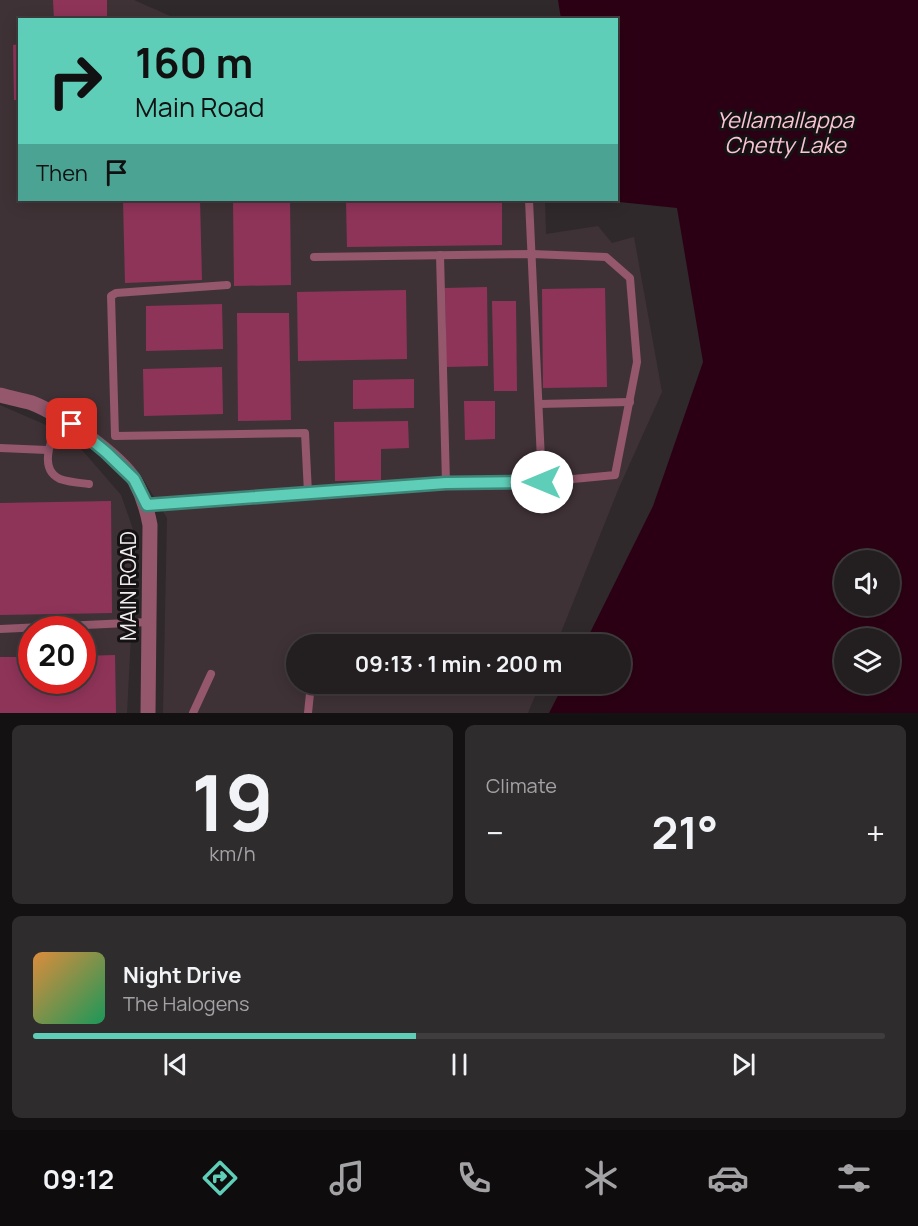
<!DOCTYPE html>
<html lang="en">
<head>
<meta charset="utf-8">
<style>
  :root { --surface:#231f20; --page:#2f2c2d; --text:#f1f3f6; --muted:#a3a2a5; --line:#403d3e; --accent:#5eceb8 }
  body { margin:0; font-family:Manrope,sans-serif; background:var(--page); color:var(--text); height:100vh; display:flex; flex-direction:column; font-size:22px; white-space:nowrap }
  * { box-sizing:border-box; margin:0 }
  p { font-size:20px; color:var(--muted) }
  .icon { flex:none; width:33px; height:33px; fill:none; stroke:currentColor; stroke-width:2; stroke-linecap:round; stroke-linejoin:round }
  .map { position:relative; height:713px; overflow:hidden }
  .details { display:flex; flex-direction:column; gap:12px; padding:12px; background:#131112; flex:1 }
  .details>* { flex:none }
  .top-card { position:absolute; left:18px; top:18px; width:600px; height:183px; border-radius:0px; box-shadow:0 3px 15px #0003,0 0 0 2px var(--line); background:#5eceb8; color:#111; overflow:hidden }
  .fabs { position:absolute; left:834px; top:550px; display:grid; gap:12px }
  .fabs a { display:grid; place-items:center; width:66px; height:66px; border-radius:50%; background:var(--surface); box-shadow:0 3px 15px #0003,0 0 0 2px var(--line); font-size:30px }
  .speed { position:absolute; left:18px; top:616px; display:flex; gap:12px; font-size:30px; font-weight:700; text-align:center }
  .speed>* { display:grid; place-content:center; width:78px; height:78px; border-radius:50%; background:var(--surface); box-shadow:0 3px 15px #0003,0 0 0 2px var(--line); line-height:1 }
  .speed .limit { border:9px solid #d22; background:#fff; color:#111 }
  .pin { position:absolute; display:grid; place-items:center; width:51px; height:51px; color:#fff; margin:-26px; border-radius:12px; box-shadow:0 3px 9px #0006 }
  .me { position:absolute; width:66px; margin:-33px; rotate:270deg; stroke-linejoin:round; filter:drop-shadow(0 0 4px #0008) }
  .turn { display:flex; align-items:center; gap:21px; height:126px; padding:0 18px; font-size:27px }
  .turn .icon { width:78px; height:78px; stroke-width:2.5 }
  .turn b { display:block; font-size:42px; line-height:51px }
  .then { display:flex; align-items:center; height:57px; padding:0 18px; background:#0003; gap:12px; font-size:22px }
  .big { font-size:45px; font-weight:700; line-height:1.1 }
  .details .tile { flex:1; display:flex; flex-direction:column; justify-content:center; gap:9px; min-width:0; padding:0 21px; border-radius:9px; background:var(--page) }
  .details .dial { align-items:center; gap:0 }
  .dial b { font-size:78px; line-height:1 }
  .song { display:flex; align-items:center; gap:18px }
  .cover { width:72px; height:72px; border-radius:9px; background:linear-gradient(135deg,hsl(30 70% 55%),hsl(150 70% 35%)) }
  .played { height:6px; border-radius:3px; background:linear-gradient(90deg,var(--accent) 45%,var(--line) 45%) }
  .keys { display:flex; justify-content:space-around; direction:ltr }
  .heat { display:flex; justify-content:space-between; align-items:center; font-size:33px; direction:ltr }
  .details .tiles { flex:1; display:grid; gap:12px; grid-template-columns:1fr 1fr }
  .tile:last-child { grid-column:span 2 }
  .trip { position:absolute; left:286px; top:634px; width:345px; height:60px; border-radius:30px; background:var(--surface); box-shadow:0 3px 15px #0003,0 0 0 2px var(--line); font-weight:700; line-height:60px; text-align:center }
  .menu { display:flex; height:96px; justify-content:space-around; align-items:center; background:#0e0c0d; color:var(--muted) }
  .menu .icon { width:42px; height:42px }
  .menu .on { color:var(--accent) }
  .menu b { font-size:27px; color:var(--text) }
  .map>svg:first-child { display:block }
  .built { fill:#3f3236; fill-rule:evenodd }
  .water { fill:#2c0014; fill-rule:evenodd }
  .building { fill:#8f3459 }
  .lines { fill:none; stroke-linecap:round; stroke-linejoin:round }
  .service { stroke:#94576c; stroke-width:8 }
  .tertiary { stroke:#94576c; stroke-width:15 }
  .route-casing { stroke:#3d8678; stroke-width:15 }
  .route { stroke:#5eceb8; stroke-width:10 }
  .labels { text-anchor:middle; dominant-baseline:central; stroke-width:6; stroke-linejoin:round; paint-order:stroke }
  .street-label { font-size:21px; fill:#f1edee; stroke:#151213 }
  .water-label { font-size:22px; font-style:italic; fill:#fac5d5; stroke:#151213 }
</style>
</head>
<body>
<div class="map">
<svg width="918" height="713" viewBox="0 0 918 713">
  <rect width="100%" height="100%" fill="#2f292b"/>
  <g class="built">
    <path d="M0,0H134L177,19L20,20V200H545L546,234L598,226L612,243L634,237L662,392L618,490L556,645H297V684H540L528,713H163L167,518L140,474L81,419L0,387Z"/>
    <path d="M0,405L69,435L121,495L136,538L127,713H0ZM32,630H82V681H32Z"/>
  </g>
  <path class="water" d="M558,0H918V713H549L564,684H621V645H584L653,506L703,362L677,208L600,200H616V20L561,19ZM844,561H890V606H844ZM844,639H890V684H844Z"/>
  <g class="building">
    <path d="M53,0H107V20H54Z"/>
    <path d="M20,44V100H14L13,45Z"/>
    <path d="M123,200H200L202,280L125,283Z"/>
    <path d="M233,200H290L291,285L234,286Z"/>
    <path d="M346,200H502V245L347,247Z"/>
    <path d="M487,287L488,366L446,367L445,288Z"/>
    <path d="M605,288L607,387L543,388L542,289Z"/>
    <path d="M406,290L407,359L298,361L297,292Z"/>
    <path d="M492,301H516L517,391H494Z"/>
    <path d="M222,304L223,349L146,351V306Z"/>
    <path d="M237,313H289L291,420L238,421Z"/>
    <path d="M222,367L223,414L144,416L143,369Z"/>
    <path d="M414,379V408L353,409V380Z"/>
    <path d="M464,401H495V439L465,440Z"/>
    <path d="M408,421L409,448L381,449V480L335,481L334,422Z"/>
    <path d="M111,501L112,613L0,615V503Z"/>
    <path d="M115,655L116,713H0V657H32V681H82V656Z"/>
  </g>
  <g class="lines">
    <g class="service">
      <path d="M529,200L542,482"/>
      <path d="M440,255L446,483"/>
      <path d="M227,285L116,293L111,296L115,436L305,433L308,493"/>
      <path d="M539,404L630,402"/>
      <path d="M60,418C54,434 36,468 60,479C68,482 80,483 89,484"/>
      <path d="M0,448L47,450"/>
      <path d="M147,505L446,483L542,482L615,475L637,362L630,278L606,257L532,254L314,257"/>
      <path d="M0,629L149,622"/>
      <path d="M193,713L211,674"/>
      <path d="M308,713L311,684"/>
    </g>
    <path class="tertiary" d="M0,395C10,398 22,400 32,403C60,414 120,456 135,481C143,496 147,509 150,525L148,713"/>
  </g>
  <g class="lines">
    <g class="route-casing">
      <path id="route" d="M72,424L106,452L134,479L147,505L446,483L542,482"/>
    </g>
    <use href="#route" class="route"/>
  </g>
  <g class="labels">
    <g class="street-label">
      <text transform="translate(128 586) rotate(-90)">MAIN ROAD</text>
    </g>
    <g class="water-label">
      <text x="785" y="120">Yellamallappa<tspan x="785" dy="25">Chetty Lake</tspan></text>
    </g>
  </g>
</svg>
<div class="fabs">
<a><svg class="icon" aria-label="sound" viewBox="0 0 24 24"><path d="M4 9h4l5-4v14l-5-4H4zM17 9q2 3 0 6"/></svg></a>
<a><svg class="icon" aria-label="layers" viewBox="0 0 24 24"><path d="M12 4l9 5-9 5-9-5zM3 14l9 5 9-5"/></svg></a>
</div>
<div class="speed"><div class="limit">20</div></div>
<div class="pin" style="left:72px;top:424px;background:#d93025"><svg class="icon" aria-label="arrive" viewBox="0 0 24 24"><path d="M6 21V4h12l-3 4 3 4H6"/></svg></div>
<svg class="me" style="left:542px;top:482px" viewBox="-20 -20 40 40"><circle r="19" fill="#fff"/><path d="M0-13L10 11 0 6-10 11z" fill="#5eceb8"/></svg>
<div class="trip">09:13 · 1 min · 200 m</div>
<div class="top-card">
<div class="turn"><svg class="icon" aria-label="right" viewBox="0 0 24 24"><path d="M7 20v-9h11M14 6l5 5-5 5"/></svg><div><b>160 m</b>Main Road</div></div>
<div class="then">Then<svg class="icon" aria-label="arrive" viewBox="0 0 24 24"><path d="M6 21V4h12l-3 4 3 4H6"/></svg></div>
</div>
</div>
<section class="details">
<div class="tiles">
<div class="tile dial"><b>19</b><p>km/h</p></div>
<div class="tile"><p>Climate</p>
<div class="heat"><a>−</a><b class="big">21°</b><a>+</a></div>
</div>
<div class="tile">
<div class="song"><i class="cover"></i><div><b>Night Drive</b><p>The Halogens</p></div></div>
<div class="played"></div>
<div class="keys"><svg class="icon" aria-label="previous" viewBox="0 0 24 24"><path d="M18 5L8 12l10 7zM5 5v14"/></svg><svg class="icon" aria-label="pause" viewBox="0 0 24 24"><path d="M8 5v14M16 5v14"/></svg><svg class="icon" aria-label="next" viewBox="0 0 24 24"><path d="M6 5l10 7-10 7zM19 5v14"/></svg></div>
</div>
</div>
</section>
<nav class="menu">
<b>09:12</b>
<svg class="icon on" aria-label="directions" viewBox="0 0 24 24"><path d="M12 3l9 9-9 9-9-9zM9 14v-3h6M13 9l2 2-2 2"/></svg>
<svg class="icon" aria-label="music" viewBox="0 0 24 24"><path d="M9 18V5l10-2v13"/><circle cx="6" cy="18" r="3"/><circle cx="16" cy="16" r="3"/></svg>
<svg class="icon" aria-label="phone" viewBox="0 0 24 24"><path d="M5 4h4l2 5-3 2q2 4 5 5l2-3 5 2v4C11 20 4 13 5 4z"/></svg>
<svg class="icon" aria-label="climate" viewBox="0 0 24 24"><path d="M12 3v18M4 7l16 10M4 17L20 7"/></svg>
<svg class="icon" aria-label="car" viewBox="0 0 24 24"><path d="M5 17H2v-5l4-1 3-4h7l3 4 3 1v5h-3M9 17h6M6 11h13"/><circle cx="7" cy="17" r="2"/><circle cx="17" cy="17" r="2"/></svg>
<svg class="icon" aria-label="filters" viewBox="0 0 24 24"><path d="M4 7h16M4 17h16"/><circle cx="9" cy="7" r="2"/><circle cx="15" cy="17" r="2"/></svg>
</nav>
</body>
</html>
